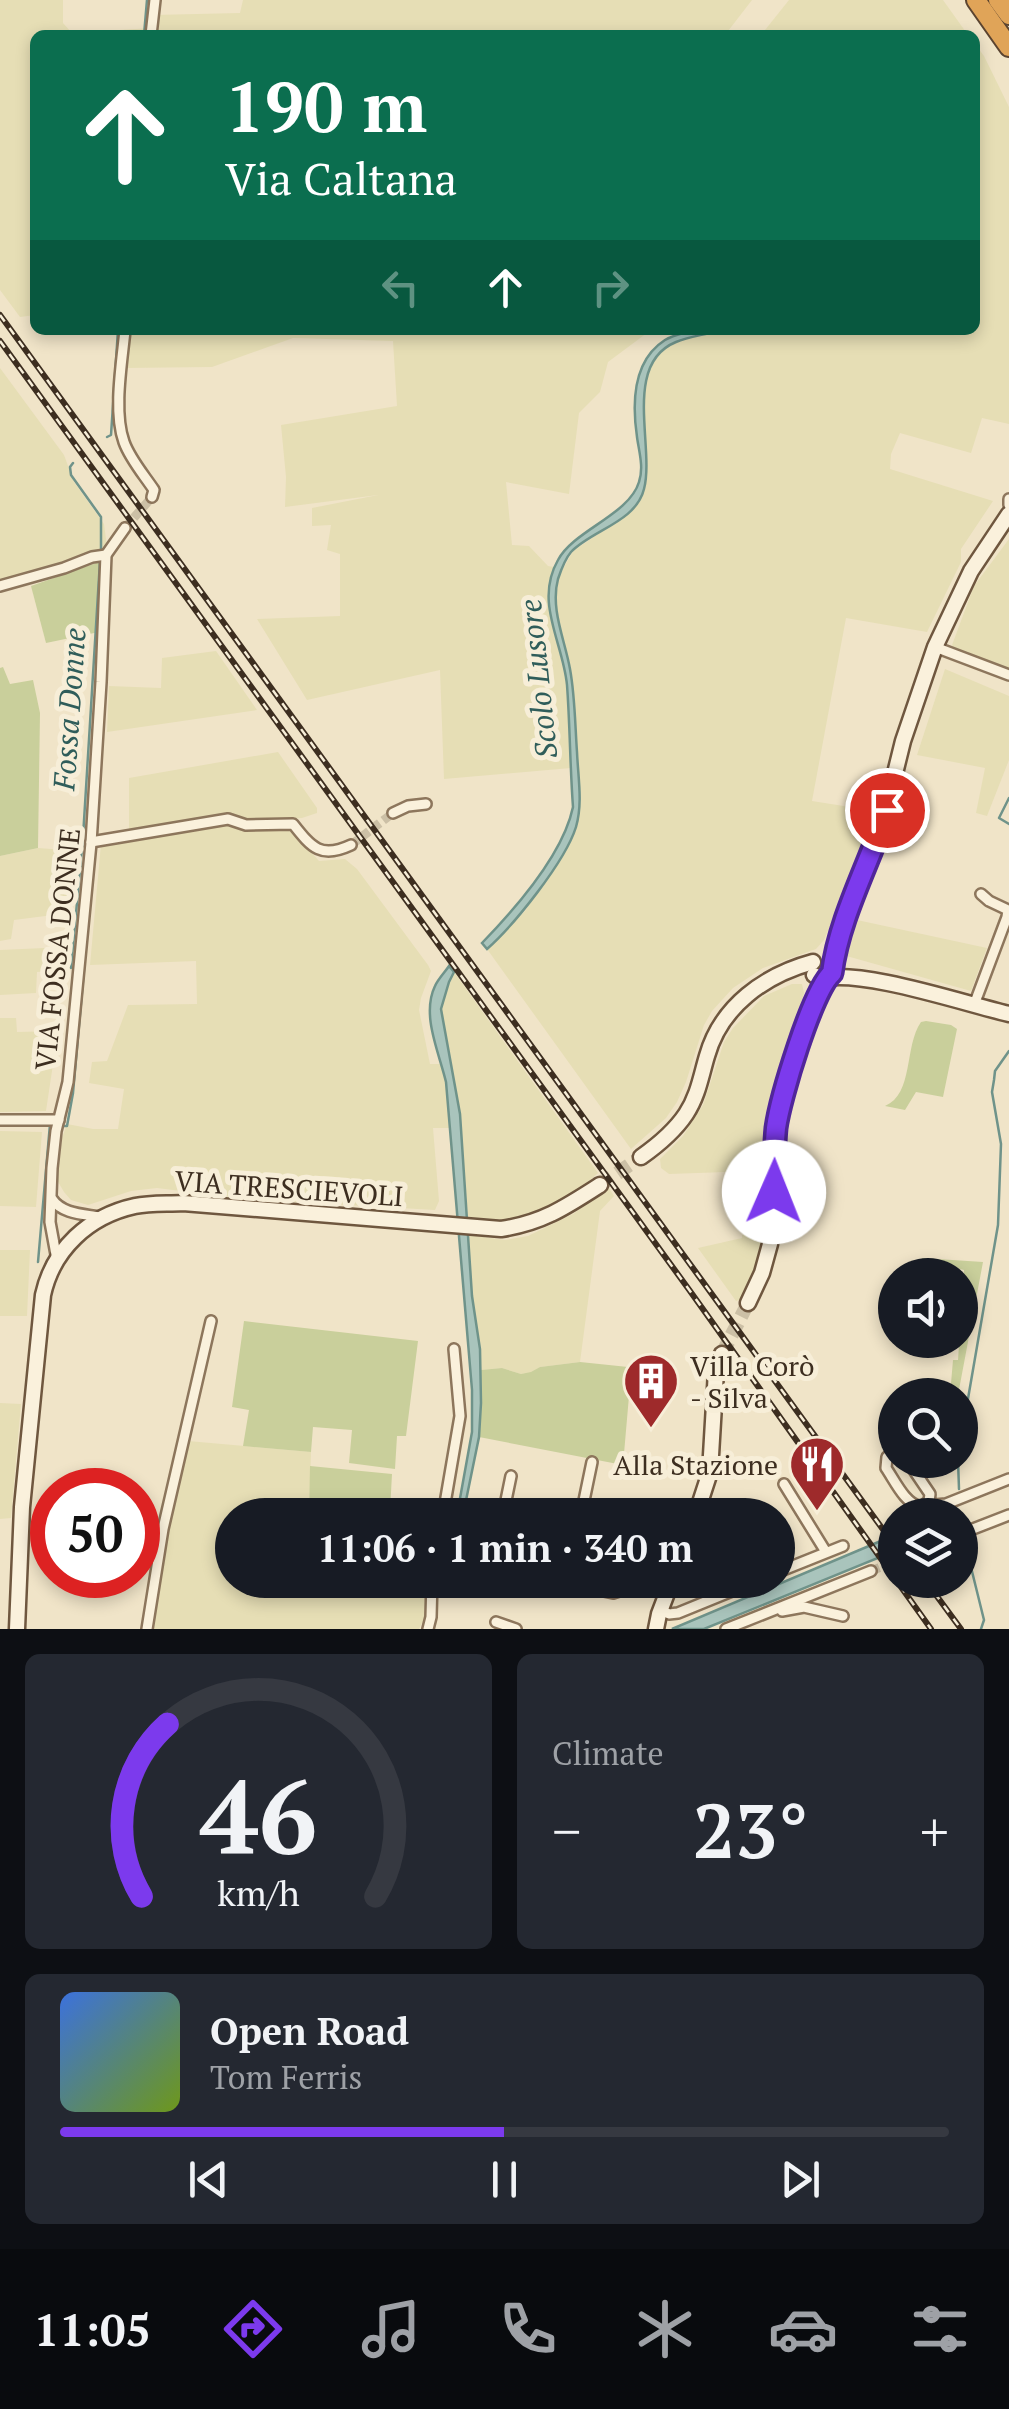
<!DOCTYPE html>
<html lang="en">
<head>
<meta charset="utf-8">
<style>
  :root { --surface:#171b24; --page:#242831; --text:#f1f3f6; --muted:#9ea1a6; --line:#363941; --accent:#7c3aed }
  body { margin:0; font-family:"PT Serif",serif; background:var(--page); color:var(--text); height:100vh; display:flex; flex-direction:column; font-size:38px; white-space:nowrap }
  * { box-sizing:border-box; margin:0 }
  p { font-size:32px; color:var(--muted) }
  .icon { flex:none; width:55px; height:55px; fill:none; stroke:currentColor; stroke-width:2; stroke-linecap:round; stroke-linejoin:round }
  .map { position:relative; height:1629px; overflow:hidden }
  .details { display:flex; flex-direction:column; gap:25px; padding:25px; background:#0d0f14; flex:1 }
  .details>* { flex:none }
  .top-card { position:absolute; left:30px; top:30px; width:950px; height:305px; border-radius:15px; box-shadow:0 5px 15px #0003; background:#0b6e4f; color:#fff; overflow:hidden }
  .buttons { position:absolute; left:878px; top:1258px; display:grid; gap:20px }
  .buttons a { display:grid; place-items:center; width:100px; height:100px; border-radius:50%; background:var(--surface); box-shadow:0 5px 15px #0003; font-size:50px }
  .speed { position:absolute; left:30px; top:1468px; display:flex; gap:20px; font-size:50px; font-weight:700; text-align:center }
  .speed>* { display:grid; place-content:center; width:130px; height:130px; border-radius:50%; background:var(--surface); box-shadow:0 5px 15px #0003; line-height:1 }
  .speed .limit { border:15px solid #d22; background:#fff; color:#111 }
  .pin { position:absolute; display:grid; place-items:center; width:85px; height:85px; color:#fff; margin:-42px; border:5px solid #fff; border-radius:50%; box-shadow:0 2px 10px #0007 }
  .me { position:absolute; width:110px; margin:-55px; rotate:1deg; stroke-linejoin:round; filter:drop-shadow(0 0 8px #0008) }
  .turn { display:flex; align-items:center; gap:35px; height:210px; padding:0 30px; font-size:45px }
  .turn .icon { width:130px; height:130px; stroke-width:2.5 }
  .turn b { display:block; font-size:70px; line-height:85px }
  .lanes { display:flex; align-items:center; height:95px; padding:0 30px; background:#0003; justify-content:center; gap:50px; direction:ltr }
  .lanes .off { opacity:.35 }
  .big { font-size:75px; font-weight:600; line-height:1.1 }
  .details .tile { flex:1; display:flex; flex-direction:column; justify-content:center; gap:15px; min-width:0; padding:0 35px; border-radius:15px; background:var(--page) }
  .details .dial { align-items:center; gap:0 }
  .dial svg { height:260px; overflow:visible; fill:none; stroke:var(--line); stroke-width:7; stroke-linecap:round; text-anchor:middle }
  .dial text { fill:var(--text); stroke:none }
  .song { display:flex; align-items:center; gap:30px }
  .cover { width:120px; height:120px; border-radius:15px; background:linear-gradient(135deg,hsl(220 70% 55%),hsl(80 70% 35%)) }
  .played { height:10px; border-radius:5px; background:linear-gradient(90deg,var(--accent) 50%,var(--line) 50%) }
  .keys { display:flex; justify-content:space-around; direction:ltr }
  .heat { display:flex; justify-content:space-between; align-items:center; font-size:55px; direction:ltr }
  .details .tiles { flex:1; display:grid; gap:25px; grid-template-columns:1fr 1fr }
  .tile:last-child { grid-column:span 2 }
  .trip { position:absolute; left:215px; top:1498px; width:580px; height:100px; border-radius:50px; background:var(--surface); box-shadow:0 5px 15px #0003; font-weight:600; line-height:100px; text-align:center }
  .tab-bar { display:flex; height:160px; justify-content:space-around; align-items:center; background:#090b0e; color:var(--muted) }
  .tab-bar .icon { width:70px; height:70px }
  .tab-bar .current { color:var(--accent) }
  .tab-bar b { font-size:45px; color:var(--text) }
  .map>svg:first-child { display:block }
  .farmland { fill:#e6deb5 }
  .green { fill:#c9cf9b }
  .water { fill:#a9c4bc; stroke:#6f938a; stroke-width:2.5 }
  .lines { fill:none; stroke-linecap:round; stroke-linejoin:round }
  .stream { stroke:#6f938a; stroke-width:2.5 }
  .minor-tunnel { stroke:#ccc0a6; stroke-width:9; stroke-dasharray:9 4.5; stroke-linecap:butt }
  .secondary-tunnel { stroke:#ccc0a6; stroke-width:14; stroke-dasharray:14 7; stroke-linecap:butt }
  .minor-casing { stroke:#8d765c; stroke-width:14 }
  .secondary-casing { stroke:#6f573f; stroke-width:19 }
  .motorway-casing { stroke:#5b4430; stroke-width:22 }
  .minor { stroke:#faf1dc; stroke-width:9 }
  .secondary { stroke:#faf1dc; stroke-width:14 }
  .motorway { stroke:#e0a458; stroke-width:18 }
  .rail-casing { stroke:#3d2e20; stroke-width:6 }
  .rail { stroke:#f7eed8; stroke-width:2.5; stroke-dasharray:8; stroke-linecap:butt }
  .route-casing { stroke:#51269a; stroke-width:25 }
  .route { stroke:#7c3aed; stroke-width:18 }
  .labels { text-anchor:middle; dominant-baseline:central; stroke-width:10; stroke-linejoin:round; paint-order:stroke }
  .street-label { font-size:28px; fill:#3d2e20; stroke:#f7eed8 }
  .poi-label { font-size:28px; fill:#3d2e20; stroke:#f7eed8; text-anchor:start }
  .water-label { font-size:30px; font-style:italic; fill:#2f5d5a; stroke:#f7eed8 }
</style>
</head>
<body>
<div class="map">
<svg width="1009" height="1629" viewBox="0 0 1009 1629">
  <rect width="100%" height="100%" fill="#f0e4c8"/>
  <g class="farmland">
    <path d="M0,0H63V23L72,33L151,28L153,15L240,13L243,0H752L725,35H35V315L20,317L0,290Z"/>
    <path d="M789,0H943L968,35H761Z"/>
    <path d="M975,44L984,56L1009,107V424L982,418L971,453L900,433L891,454L890,469L993,501L961,549V562L927,632L846,618L812,801L875,811L867,838L824,940L816,949L763,968L733,988L712,1011L704,1025L686,1082L677,1102L666,1118L631,1149L487,949L525,911L570,841L579,816L575,703L571,674L555,603L559,576L573,551L622,518L641,499L647,472L644,418L645,385L653,362L666,347L677,341L720,330H975Z"/>
    <path d="M126,330H651L608,362L600,392L579,413L569,494L506,482L512,545L529,546L548,566L554,567L548,601L566,683L571,768L444,779L440,670L307,700L257,619L340,616V554L327,550L331,525L312,526V508L378,495L285,507L286,477L281,425L397,406L393,341L293,338L212,367L124,368Z"/>
    <path d="M0,368L64,455L74,482L104,524L107,547L47,570L0,582Z"/>
    <path d="M1009,539V671L957,652L952,645L974,586Z"/>
    <path d="M216,651L257,710L107,732L109,686L161,688L162,658Z"/>
    <path d="M945,669L1009,696V760L987,816L976,813L985,768L917,755Z"/>
    <path d="M278,752L317,808V813L302,818L248,822L220,817L129,831V778Z"/>
    <path d="M212,824L289,827L319,861L345,859L357,869L428,965L431,971L421,998L419,1010L430,1064H441L446,1081L450,1128H433L439,1201L435,1210L245,1199L157,1188L131,1191L88,1205L71,1200L64,1192L57,1180L62,1138L67,1124L93,1129H118L124,1089L89,1083L92,1062L107,1061L128,1005L197,1004L196,961L90,965L101,844Z"/>
    <path d="M38,848L77,851L71,909L61,914L14,920L11,939L0,941V856Z"/>
    <path d="M857,920L987,948L971,991L843,955Z"/>
    <path d="M67,947L68,970L37,972L36,993L0,995V950Z"/>
    <path d="M454,972L598,1173L566,1202L504,1226L468,1217L460,1114L441,1009L449,982Z"/>
    <path d="M792,984H802L804,993L767,1120L763,1213L756,1233H747L740,1201L742,1196L752,1194L754,1171L669,1174L661,1168L660,1159L683,1136L703,1105L724,1042L733,1028L764,996Z"/>
    <path d="M0,1018H16L17,1032L58,1031L46,1111L0,1112Z"/>
    <path d="M0,1131L42,1132L36,1207L0,1206Z"/>
    <path d="M609,1188L614,1196L600,1211L580,1362L540,1367L531,1373L521,1374L502,1368L481,1370L472,1296L469,1235L505,1240L528,1236L573,1214Z"/>
    <path d="M742,1235H765L763,1255L744,1298L736,1301L698,1248L742,1238Z"/>
    <path d="M0,1250H30L27,1316H0Z"/>
    <path d="M0,1403L21,1404L11,1518L0,1519Z"/>
    <path d="M188,1441L311,1452L309,1515H232V1580H426L424,1619L419,1629H151L164,1541Z"/>
  </g>
  <g class="green">
    <path d="M102,561L99,632L46,643L31,586Z"/>
    <path d="M3,667L10,684L33,680L40,713L38,848L0,856V668Z"/>
    <path d="M926,1021L951,1025L957,1029L943,1097L916,1092L905,1110L885,1106C914,1094 904,1046 921,1022Z"/>
    <path d="M922,1258L983,1262L958,1395H950L953,1360H958L964,1270L946,1266L924,1267L923,1275H920Z"/>
    <path d="M244,1321L418,1341L406,1436H397L395,1469L349,1463L352,1430L313,1427L311,1452L243,1446L249,1410L232,1407Z"/>
    <path d="M580,1362L628,1367L631,1373L623,1465L479,1437L481,1370L502,1368L521,1374L531,1372L540,1367Z"/>
    <path d="M310,1466L392,1474L390,1511L358,1509L357,1515H309Z"/>
  </g>
  <g class="water">
    <path d="M693,330H720C706,335 690,336 676,342C622,364 655,447 644,489C636,522 592,530 571,552C565,559 561,570 558,579C550,609 565,640 570,669C575,696 575,724 577,752C578,777 583,803 576,827C565,862 514,925 487,949L482,943C516,908 563,855 573,807C570,767 570,726 567,685C563,642 534,602 558,560C574,530 629,515 639,482C644,467 639,452 637,437C632,403 632,361 665,340C673,335 684,333 693,330Z"/>
    <path d="M449,966L454,972L449,982L441,1009L460,1114L472,1296L480,1349L481,1403L479,1437L463,1515H457L472,1432V1390L446,1082C439,1052 421,1015 435,986C438,979 445,972 449,966Z"/>
    <path d="M895,1535V1551L704,1629H672Z"/>
  </g>
  <g class="lines">
    <g class="stream">
      <path d="M144,35L147,0"/>
      <path d="M107,437L111,435L118,330"/>
      <path d="M73,463L70,467L71,475L101,517V553"/>
      <path d="M1009,798L999,818L1009,824"/>
      <path d="M71,968L83,837L100,561"/>
      <path d="M0,1124L48,1125"/>
      <path d="M63,1126H67L73,1093L84,970"/>
      <path d="M38,1262L50,1124"/>
      <path d="M960,1445L998,1225L1001,1144L992,1092L994,1080L995,1071L1009,1051"/>
      <path d="M958,1460L959,1489"/>
      <path d="M964,1539L984,1620L981,1629"/>
    </g>
    <g class="minor-tunnel">
      <path d="M125,528L152,497"/>
      <path d="M351,845L393,813"/>
      <path d="M871,1571L895,1561"/>
    </g>
    <g class="secondary-tunnel">
      <path d="M600,1185L641,1157"/>
      <path d="M722,1354L748,1303"/>
    </g>
    <g class="minor-casing">
      <g id="minor">
        <path d="M151,35L155,0"/>
        <path d="M125,330C122,362 113,412 124,442C130,459 144,475 154,490L152,497"/>
        <path d="M1009,499V505"/>
        <path d="M0,586L64,568L92,557L106,555"/>
        <path d="M935,647L1009,675"/>
        <path d="M393,813L408,806L426,804"/>
        <path d="M91,842L228,819L246,825L293,824C312,848 321,859 351,845"/>
        <path d="M974,1005L1007,917L1008,910L989,901L981,894"/>
        <path d="M0,1120H59"/>
        <path d="M52,1199C62,1214 83,1214 100,1217"/>
        <path d="M57,1260L50,1222L52,1168L56,1131L68,1082L91,843L101,682L106,555L125,528"/>
        <path d="M895,1452L887,1457L886,1468C895,1481 905,1504 921,1507L929,1501L930,1494L907,1460"/>
        <path d="M784,1484L826,1552"/>
        <path d="M929,1501L935,1505L946,1504L1009,1479"/>
        <path d="M443,1515L460,1416L454,1349"/>
        <path d="M503,1515L511,1476"/>
        <path d="M581,1515L592,1462"/>
        <path d="M960,1534L1009,1515"/>
        <path d="M778,1572L843,1546"/>
        <path d="M551,1580L613,1593L622,1590L626,1580"/>
        <path d="M661,1610L669,1614L678,1613L759,1580"/>
        <path d="M782,1611L804,1607L843,1616"/>
        <path d="M496,1622L516,1629"/>
        <path d="M147,1629L163,1529L211,1321"/>
        <path d="M428,1629L431,1617L432,1580"/>
        <path d="M726,1629L871,1571"/>
      </g>
    </g>
    <g class="secondary-casing">
      <g id="secondary">
        <path d="M831,962L840,931L882,826L903,741L935,647L971,571L1009,514"/>
        <path d="M814,975L821,979C859,968 966,1004 1009,1014"/>
        <path d="M641,1157C658,1145 674,1132 686,1114C698,1096 701,1076 707,1056C721,1006 765,975 813,962"/>
        <path d="M748,1303L762,1273L770,1244L777,1121L809,1012L826,978"/>
        <path d="M696,1515L710,1472L716,1371L722,1354"/>
        <path d="M17,1629L22,1507L43,1295C53,1249 89,1216 135,1206C150,1203 167,1204 183,1203L501,1229C542,1223 566,1207 600,1185"/>
        <path d="M656,1629L659,1614L672,1580"/>
      </g>
    </g>
    <g class="motorway-casing">
      <g id="motorway">
        <path d="M976,0L1009,47"/>
        <path d="M998,0L1009,15"/>
      </g>
    </g>
    <use href="#minor" class="minor"/>
    <use href="#secondary" class="secondary"/>
    <use href="#motorway" class="motorway"/>
    <g class="rail-casing">
      <g id="rail">
        <path d="M0,315L895,1546"/>
        <path d="M0,341L690,1291L931,1629"/>
        <path d="M925,1580L961,1629"/>
      </g>
    </g>
    <use href="#rail" class="rail"/>
  </g>
  <g class="lines">
    <g class="route-casing">
      <path id="route" d="M774,1192C774,1171 774,1149 776,1128C780,1099 812,991 832,973C839,918 869,864 887,810"/>
    </g>
    <use href="#route" class="route"/>
  </g>
  <defs>
    <g id="building-pin" transform="scale(2.875)"><path d="M0 17L-7.5 6A9.5 9.5 0 1 1 7.5 6Z" fill="#9e2a2b" stroke="#f7eed8"/><path d="M-4-6H4V6H1V3H-1V6H-4ZM-2.5-4.3h1.7v1.8h-1.7ZM.8-4.3h1.7v1.8H.8ZM-2.5-1h1.7V.8h-1.7ZM.8-1h1.7V.8H.8Z" fill="#fff"/></g>
    <g id="restaurant-pin" transform="scale(2.875)"><path d="M0 17L-7.5 6A9.5 9.5 0 1 1 7.5 6Z" fill="#9e2a2b" stroke="#f7eed8"/><path d="M-5-6h1v4h1v-4h1v4h1v-4h1v5L-1.5 .5V6h-2V.5L-5-1ZM5-6V6H3V1.5H1.5Q1.5-4 5-6Z" fill="#fff"/></g>
  </defs>
  <g fill-rule="evenodd">
    <use href="#building-pin" x="651" y="1381"/>
    <use href="#restaurant-pin" x="817" y="1464"/>
  </g>
  <g class="labels">
    <g class="street-label">
      <text transform="translate(57 949) rotate(-84)">VIA FOSSA DONNE</text>
      <text transform="translate(289 1188) rotate(4)">VIA TRESCIEVOLI</text>
    </g>
    <g class="poi-label">
      <text x="690" y="1365">Villa Corò<tspan x="690" dy="32">- Silva</tspan></text>
      <text x="778" y="1464" text-anchor="end">Alla Stazione</text>
    </g>
    <g class="water-label">
      <text transform="translate(538 679) rotate(-96)">Scolo Lusore</text>
      <text transform="translate(69 709) rotate(-86)">Fossa Donne</text>
    </g>
  </g>
</svg>
<div class="buttons">
<a><svg class="icon" aria-label="sound" viewBox="0 0 24 24"><path d="M4 9h4l5-4v14l-5-4H4zM17 9q2 3 0 6"/></svg></a>
<a><svg class="icon" aria-label="search" viewBox="0 0 24 24"><circle cx="10" cy="10" r="6"/><path d="M15 15l6 6"/></svg></a>
<a><svg class="icon" aria-label="layers" viewBox="0 0 24 24"><path d="M12 4l9 5-9 5-9-5zM3 14l9 5 9-5"/></svg></a>
</div>
<div class="speed"><div class="limit">50</div></div>
<div class="pin" style="left:887px;top:810px;background:#d93025"><svg class="icon" aria-label="arrive" viewBox="0 0 24 24"><path d="M6 21V4h12l-3 4 3 4H6"/></svg></div>
<svg class="me" style="left:774px;top:1192px" viewBox="-20 -20 40 40"><circle r="19" fill="#fff"/><path d="M0-13L10 11 0 6-10 11z" fill="#7c3aed"/></svg>
<div class="trip">11:06 · 1 min · 340 m</div>
<div class="top-card">
<div class="turn"><svg class="icon" aria-label="ahead" viewBox="0 0 24 24"><path d="M12 20V5M6 11l6-6 6 6"/></svg><div><b>190 m</b>Via Caltana</div></div>
<div class="lanes"><svg class="icon off" aria-label="left" viewBox="0 0 24 24"><path d="M17 20v-9H6M10 6l-5 5 5 5"/></svg><svg class="icon" aria-label="ahead" viewBox="0 0 24 24"><path d="M12 20V5M6 11l6-6 6 6"/></svg><svg class="icon off" aria-label="right" viewBox="0 0 24 24"><path d="M7 20v-9h11M14 6l5 5-5 5"/></svg></div>
</div>
</div>
<section class="details">
<div class="tiles">
<div class="tile dial"><svg viewBox="0 0 100 80">
<path d="M14 69A42 42 0 1 1 86 69"/>
<path d="M14 69A42 42 0 0 1 22 16" stroke="#7c3aed"/>
<text x="50" y="56" font-size="32" font-weight="700">46</text>
<text x="50" y="72" font-size="11">km/h</text>
</svg></div>
<div class="tile"><p>Climate</p>
<div class="heat"><a>−</a><b class="big">23°</b><a>+</a></div>
</div>
<div class="tile">
<div class="song"><i class="cover"></i><div><b>Open Road</b><p>Tom Ferris</p></div></div>
<div class="played"></div>
<div class="keys"><svg class="icon" aria-label="previous" viewBox="0 0 24 24"><path d="M18 5L8 12l10 7zM5 5v14"/></svg><svg class="icon" aria-label="pause" viewBox="0 0 24 24"><path d="M8 5v14M16 5v14"/></svg><svg class="icon" aria-label="next" viewBox="0 0 24 24"><path d="M6 5l10 7-10 7zM19 5v14"/></svg></div>
</div>
</div>
</section>
<nav class="tab-bar">
<b>11:05</b>
<svg class="icon current" aria-label="directions" viewBox="0 0 24 24"><path d="M12 3l9 9-9 9-9-9zM9 14v-3h6M13 9l2 2-2 2"/></svg>
<svg class="icon" aria-label="music" viewBox="0 0 24 24"><path d="M9 18V5l10-2v13"/><circle cx="6" cy="18" r="3"/><circle cx="16" cy="16" r="3"/></svg>
<svg class="icon" aria-label="phone" viewBox="0 0 24 24"><path d="M5 4h4l2 5-3 2q2 4 5 5l2-3 5 2v4C11 20 4 13 5 4z"/></svg>
<svg class="icon" aria-label="climate" viewBox="0 0 24 24"><path d="M12 3v18M4 7l16 10M4 17L20 7"/></svg>
<svg class="icon" aria-label="car" viewBox="0 0 24 24"><path d="M5 17H2v-5l4-1 3-4h7l3 4 3 1v5h-3M9 17h6M6 11h13"/><circle cx="7" cy="17" r="2"/><circle cx="17" cy="17" r="2"/></svg>
<svg class="icon" aria-label="filters" viewBox="0 0 24 24"><path d="M4 7h16M4 17h16"/><circle cx="9" cy="7" r="2"/><circle cx="15" cy="17" r="2"/></svg>
</nav>
</body>
</html>
